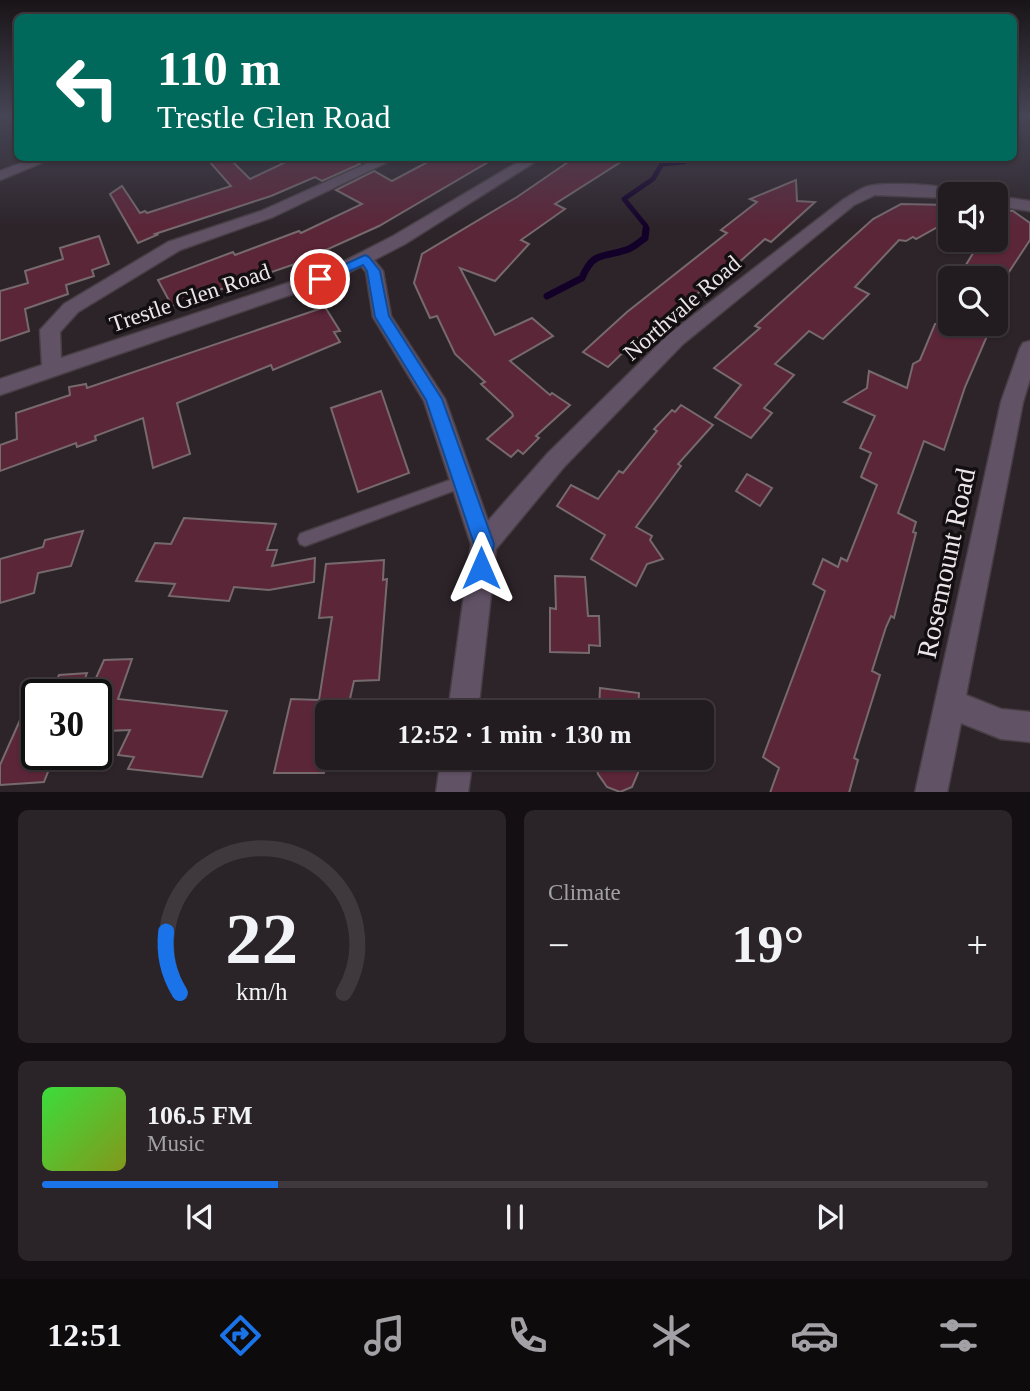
<!DOCTYPE html>
<html lang="en">
<head>
<meta charset="utf-8">
<style>
  :root { --surface:#221b20; --page:#2a2429; --text:#f1f3f6; --muted:#a2a1a5; --line:#3f393e; --accent:#1a73e8 }
  body { margin:0; font-family:Georgia,serif; background:var(--page); color:var(--text); height:100vh; display:flex; flex-direction:column; font-size:26px; white-space:nowrap }
  * { box-sizing:border-box; margin:0 }
  p { font-size:23px; color:var(--muted) }
  .icon { flex:none; width:38px; height:38px; fill:none; stroke:currentColor; stroke-width:2; stroke-linecap:round; stroke-linejoin:round }
  .map { position:relative; height:792px; overflow:hidden }
  .sheet { display:flex; flex-direction:column; gap:18px; padding:18px; background:#130f12; flex:1 }
  .sheet>* { flex:none }
  .hud { position:absolute; left:14px; top:14px; width:1003px; height:147px; border-radius:10px; box-shadow:0 2px 5px #0004,0 0 0 2px var(--line); background:#00695c; color:#fff; overflow:hidden }
  .controls { position:absolute; left:938px; top:182px; display:grid; gap:14px }
  .controls a { display:grid; place-items:center; width:70px; height:70px; border-radius:10px; background:var(--surface); box-shadow:0 2px 5px #0004,0 0 0 2px var(--line); font-size:35px }
  .speed { position:absolute; left:21px; top:679px; display:flex; gap:14px; font-size:35px; font-weight:700; text-align:center }
  .speed>* { display:grid; place-content:center; width:91px; height:91px; border-radius:50%; background:var(--surface); box-shadow:0 2px 5px #0004,0 0 0 2px var(--line); line-height:1 }
  .speed .limit { border:4px solid #111; border-radius:10px; background:#fff; color:#111 }
  .pin { position:absolute; display:grid; place-items:center; width:60px; height:60px; color:#fff; margin:-30px; border:4px solid #fff; border-radius:50%; box-shadow:0 2px 7px #0007 }
  .me { position:absolute; width:77px; margin:-38px; rotate:0deg; stroke-linejoin:round; filter:drop-shadow(0 0 5px #0008) }
  .turn { display:flex; align-items:center; gap:24px; height:147px; padding:0 28px; font-size:32px }
  .turn .icon { width:91px; height:91px; stroke-width:2.5 }
  .turn b { display:block; font-size:49px; line-height:60px }
  .big { font-size:52px; font-weight:700; line-height:1.1 }
  .sheet .card { flex:1; display:flex; flex-direction:column; justify-content:center; gap:10px; min-width:0; padding:0 24px; border-radius:10px; background:var(--page) }
  .sheet .dial { align-items:center; gap:0 }
  .dial svg { height:182px; overflow:visible; fill:none; stroke:var(--line); stroke-width:7; stroke-linecap:round; text-anchor:middle }
  .dial text { fill:var(--text); stroke:none }
  .song { display:flex; align-items:center; gap:21px }
  .cover { width:84px; height:84px; border-radius:10px; background:linear-gradient(135deg,hsl(120 70% 55%),hsl(70 70% 35%)) }
  .played { height:7px; border-radius:4px; background:linear-gradient(90deg,var(--accent) 25%,var(--line) 25%) }
  .keys { display:flex; justify-content:space-around; direction:ltr }
  .heat { display:flex; justify-content:space-between; align-items:center; font-size:38px; direction:ltr }
  .sheet .tiles { flex:1; display:grid; gap:18px; grid-template-columns:1fr 1fr }
  .card:last-child { grid-column:span 2 }
  .trip { position:absolute; left:315px; top:700px; width:399px; height:70px; border-radius:10px; background:var(--surface); box-shadow:0 2px 5px #0004,0 0 0 2px var(--line); font-weight:700; line-height:70px; text-align:center }
  .dock { display:flex; height:112px; justify-content:space-around; align-items:center; background:#0e0b0d; color:var(--muted) }
  .dock .icon { width:49px; height:49px }
  .dock .current { color:var(--accent) }
  .dock b { font-size:32px; color:var(--text) }
  .map>svg:first-child { display:block }
  .lines { fill:none; stroke-linecap:round; stroke-linejoin:round }
  .stream-far1 { stroke:#130029; stroke-width:5 }
  .stream { stroke:#130029; stroke-width:7 }
  .building { fill:#5c2639; stroke:#766a6d; stroke-width:2 }
  .lane-casing { stroke:#483f45; stroke-width:3 }
  .street-casing { stroke:#483f45; stroke-width:3 }
  .lane { fill:#625266; fill-rule:evenodd }
  .street { fill:#625266; fill-rule:evenodd }
  .route { fill:#1a73e8; stroke:#114b97; stroke-width:2 }
  .labels { text-anchor:middle; dominant-baseline:central; stroke-width:7; stroke-linejoin:round; paint-order:stroke }
  .street-label { font-size:23px; fill:#ece6ea; stroke:#130f11 }
  .near-street-label { font-size:28px; fill:#ece6ea; stroke:#130f11 }
</style>
</head>
<body>
<div class="map">
<svg width="1030" height="793" viewBox="0 0 1030 793">
  <rect width="100%" height="100%" fill="#2d242a"/>
  <g class="lines">
    <path class="stream-far1" d="M646,231V226L624,199L653,179L662,164L684,162L691,158"/>
    <path class="stream" d="M547,296L582,278C593,251 602,258 626,250C633,248 639,242 645,238L646,229"/>
  </g>
  <g class="building">
    <path d="M211,158H229L250,179L288,161L282,158H354L352,159L360,164L322,181L315,177L271,196L155,234L157,235L138,243L110,194L122,186L140,213L145,211L147,213L231,186L208,160Z"/>
    <path d="M435,158H495L379,226L295,264L172,306L158,280L233,252L235,255L299,231L301,233L362,204L336,190L374,171L392,181Z"/>
    <path d="M574,158H627L555,204L565,209L521,240L529,244L495,281L460,268L495,335L532,318L553,336L510,361L550,395L552,393L570,405L536,436L539,438L523,454L518,450L511,457L487,439L513,416L512,413L481,384L485,382L455,354L437,316L430,318L414,283L422,254L517,197Z"/>
    <path d="M796,180L797,201L815,202L771,242L765,239L725,275L720,273L695,296L691,294L657,326L641,340L638,338L608,367L583,352L627,312L727,233L721,230L757,202L750,199Z"/>
    <path d="M901,204L950,205V220L916,239L913,237L906,241L899,240L855,287L869,294L823,339L809,331L775,364L794,375L764,408L772,413L751,438L715,417L741,385L714,368L760,328L755,326L873,219Z"/>
    <path d="M1005,210L1013,211L1030,223V240L1005,278H958L981,240H996V220Z"/>
    <path d="M99,236L109,264L92,270L94,276L66,285L68,294L25,309L29,331L0,341V291L28,283L25,271L63,259L60,248Z"/>
    <path d="M325,307L340,331L334,332L340,342L273,370L271,365L177,403L190,454L153,468L143,418L95,436L96,440L77,447L76,443L0,471V445L17,439L16,413L70,395L69,387L86,384L87,388Z"/>
    <path d="M935,324H990V329L965,387L944,450L924,441L898,513L916,522L913,532L916,533L894,618L891,616L886,627L872,671L880,675L854,758L858,760L849,793H770L779,768L763,757L825,591L813,584L823,559L838,567L841,558L847,561L877,485L861,477L871,453L860,448L875,416L844,402L867,388L869,371L907,388L913,364L920,360Z"/>
    <path d="M381,391L409,473L358,492L331,408Z"/>
    <path d="M681,405L713,425L678,464L681,466L636,527L652,536L650,540L663,559L647,564L636,586L591,559L605,535L557,506L571,485L598,499L619,471L623,473L657,431L654,429L672,410L675,412Z"/>
    <path d="M747,474L772,488L760,506L736,491Z"/>
    <path d="M184,518L276,524L267,550H277L272,566L315,558L314,582L269,590L234,587L229,601L169,596L175,584L136,581L155,543L171,544Z"/>
    <path d="M83,531L71,566L38,573L34,593L0,603V559L43,547L45,540Z"/>
    <path d="M384,560L383,580L387,579L379,680L354,681L347,712H327V753L324,773H274L291,699L319,700L332,617L319,618L326,564Z"/>
    <path d="M555,576L585,577L588,616H599L600,646L589,645V653L550,652V608L556,609Z"/>
    <path d="M132,659L118,699L227,711L202,777L128,769L134,757L118,755L130,730L106,731L99,751L96,750V678L104,660Z"/>
    <path d="M87,673L79,695H51L59,675Z"/>
    <path d="M37,682V754H55L44,782L0,785V765Z"/>
    <path d="M600,688L639,693L638,712H599Z"/>
    <path d="M594,758H638V773L632,787L620,792L607,787L598,774Z"/>
  </g>
  <g class="lines">
    <g class="lane-casing">
      <path id="lane" d="M464,475L469,477L471,481L469,485L305,546L300,544L298,539L300,534L305,532Z"/>
    </g>
    <g class="street-casing">
      <g id="street">
        <path d="M35,158H53L0,180V171Z"/>
        <path d="M379,158H396L273,217L180,250L78,312L60,332L61,358L327,270L393,236L525,158H541L405,244L374,260L383,271L391,316L445,399L488,521L548,453L669,334L844,199C852,195 860,188 869,186C885,182 954,184 965,194H950V198L875,195L854,205L683,344L564,467L496,549L478,712H448L471,544L424,401L373,317L366,272L361,266L339,278L0,395V379L42,365L40,330L64,304L168,242L261,211Z"/>
        <path d="M996,196L1030,201V211L996,206Z"/>
        <path d="M1030,341V379L1023,402L966,695L1001,709L1030,712V742L1001,739L961,723L947,793H915L1001,402L1020,348L1023,343Z"/>
        <path d="M441,758H473L468,793H436Z"/>
      </g>
    </g>
    <use href="#lane" class="lane"/>
    <use href="#street" class="street"/>
  </g>
  <linearGradient id="sky" x2="0" y2="1"><stop stop-color="#191417"/><stop offset="0.51" stop-color="#464555"/><stop offset="1" stop-color="#464555" stop-opacity="0"/></linearGradient>
  <rect width="1030" height="227" fill="url(#sky)"/>
  <path class="route" d="M365,255L369,257L380,271L389,316L442,399L494,544L488,575L481,578L474,575L471,568L474,544L426,400L375,317L367,271L363,265L325,282H315L313,279Z"/>
  <g class="labels">
    <g class="street-label">
      <text transform="translate(190 298) rotate(-19)">Trestle Glen Road</text>
      <text transform="translate(682 308) rotate(-41)">Northvale Road</text>
    </g>
    <g class="near-street-label">
      <text transform="translate(946 563) rotate(-78)">Rosemount Road</text>
    </g>
  </g>
</svg>
<div class="controls">
<a><svg class="icon" aria-label="sound" viewBox="0 0 24 24"><path d="M4 9h4l5-4v14l-5-4H4zM17 9q2 3 0 6"/></svg></a>
<a><svg class="icon" aria-label="search" viewBox="0 0 24 24"><circle cx="10" cy="10" r="6"/><path d="M15 15l6 6"/></svg></a>
</div>
<div class="speed"><div class="limit">30</div></div>
<div class="pin" style="left:320px;top:279px;background:#d93025"><svg class="icon" aria-label="arrive" viewBox="0 0 24 24"><path d="M6 21V4h12l-3 4 3 4H6"/></svg></div>
<svg class="me" style="left:481px;top:568px" viewBox="-20 -20 40 40"><path d="M0-17L14 15 0 8-14 15z" fill="#1a73e8" stroke="#fff" stroke-width="4"/></svg>
<div class="trip">12:52 · 1 min · 130 m</div>
<div class="hud">
<div class="turn"><svg class="icon" aria-label="left" viewBox="0 0 24 24"><path d="M17 20v-9H6M10 6l-5 5 5 5"/></svg><div><b>110 m</b>Trestle Glen Road</div></div>
</div>
</div>
<section class="sheet">
<div class="tiles">
<div class="card dial"><svg viewBox="0 0 100 80">
<path d="M14 69A42 42 0 1 1 86 69"/>
<path d="M14 69A42 42 0 0 1 8 42" stroke="#1a73e8"/>
<text x="50" y="56" font-size="32" font-weight="700">22</text>
<text x="50" y="72" font-size="11">km/h</text>
</svg></div>
<div class="card"><p>Climate</p>
<div class="heat"><a>−</a><b class="big">19°</b><a>+</a></div>
</div>
<div class="card">
<div class="song"><i class="cover"></i><div><b>106.5 FM</b><p>Music</p></div></div>
<div class="played"></div>
<div class="keys"><svg class="icon" aria-label="previous" viewBox="0 0 24 24"><path d="M18 5L8 12l10 7zM5 5v14"/></svg><svg class="icon" aria-label="pause" viewBox="0 0 24 24"><path d="M8 5v14M16 5v14"/></svg><svg class="icon" aria-label="next" viewBox="0 0 24 24"><path d="M6 5l10 7-10 7zM19 5v14"/></svg></div>
</div>
</div>
</section>
<nav class="dock">
<b>12:51</b>
<svg class="icon current" aria-label="directions" viewBox="0 0 24 24"><path d="M12 3l9 9-9 9-9-9zM9 14v-3h6M13 9l2 2-2 2"/></svg>
<svg class="icon" aria-label="music" viewBox="0 0 24 24"><path d="M9 18V5l10-2v13"/><circle cx="6" cy="18" r="3"/><circle cx="16" cy="16" r="3"/></svg>
<svg class="icon" aria-label="phone" viewBox="0 0 24 24"><path d="M5 4h4l2 5-3 2q2 4 5 5l2-3 5 2v4C11 20 4 13 5 4z"/></svg>
<svg class="icon" aria-label="climate" viewBox="0 0 24 24"><path d="M12 3v18M4 7l16 10M4 17L20 7"/></svg>
<svg class="icon" aria-label="car" viewBox="0 0 24 24"><path d="M5 17H2v-5l4-1 3-4h7l3 4 3 1v5h-3M9 17h6M6 11h13"/><circle cx="7" cy="17" r="2"/><circle cx="17" cy="17" r="2"/></svg>
<svg class="icon" aria-label="filters" viewBox="0 0 24 24"><path d="M4 7h16M4 17h16"/><circle cx="9" cy="7" r="2"/><circle cx="15" cy="17" r="2"/></svg>
</nav>
</body>
</html>
